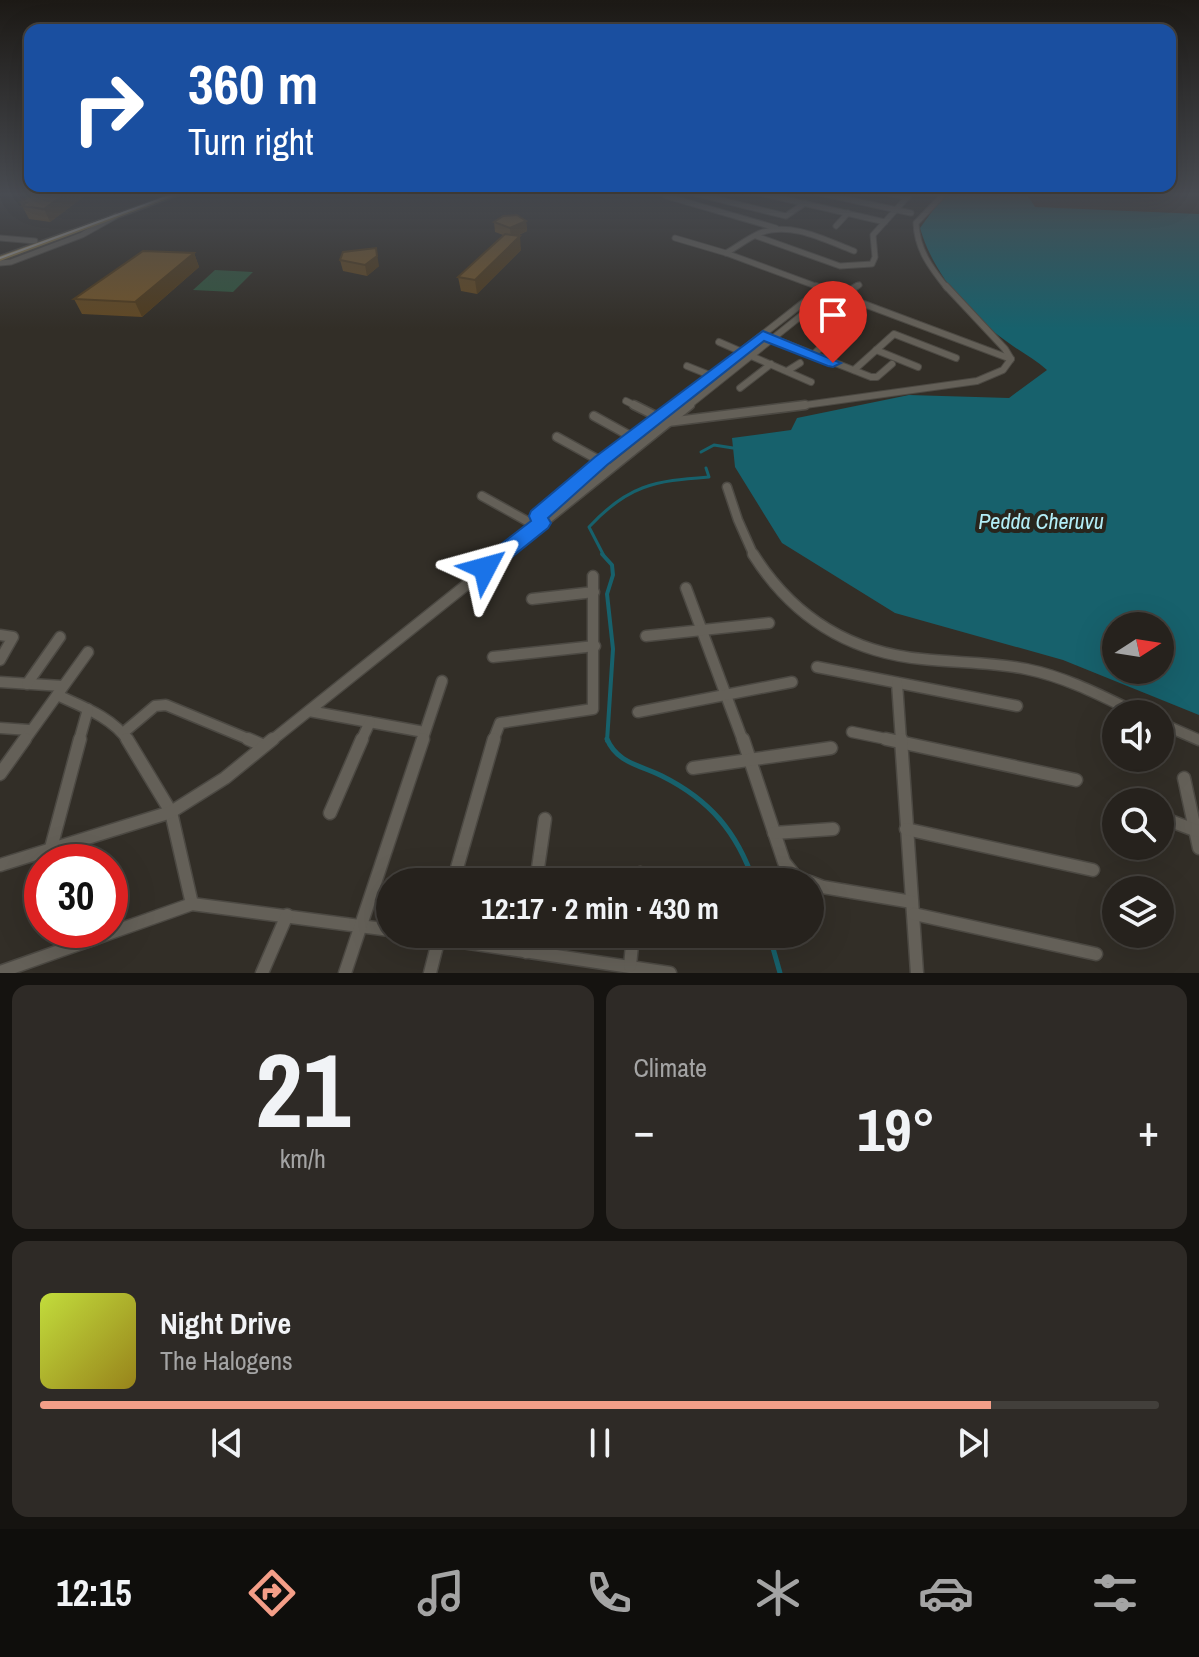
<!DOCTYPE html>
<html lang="en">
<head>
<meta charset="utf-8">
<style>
  :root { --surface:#26221d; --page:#2e2a26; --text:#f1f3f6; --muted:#a4a4a4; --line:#423f3b; --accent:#f49e88 }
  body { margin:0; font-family:"Archivo Narrow",sans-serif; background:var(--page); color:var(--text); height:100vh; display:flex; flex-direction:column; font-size:30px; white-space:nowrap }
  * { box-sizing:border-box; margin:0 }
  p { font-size:26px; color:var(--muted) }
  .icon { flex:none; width:44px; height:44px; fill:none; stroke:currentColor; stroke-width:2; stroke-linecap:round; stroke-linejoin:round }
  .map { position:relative; height:973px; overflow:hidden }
  .drawer { display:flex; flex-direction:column; gap:12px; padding:12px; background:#151310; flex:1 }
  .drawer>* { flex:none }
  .top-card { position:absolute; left:24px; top:24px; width:1152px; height:168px; border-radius:16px; box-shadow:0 8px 32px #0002,0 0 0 2px var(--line); background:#1a4fa0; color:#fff; overflow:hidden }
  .needle { width:52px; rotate:78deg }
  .fabs { position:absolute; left:1102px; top:612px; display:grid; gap:16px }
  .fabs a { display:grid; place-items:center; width:72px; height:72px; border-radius:50%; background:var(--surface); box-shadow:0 8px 32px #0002,0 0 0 2px var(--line); font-size:40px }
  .speed { position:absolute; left:24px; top:844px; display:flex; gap:16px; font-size:40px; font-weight:700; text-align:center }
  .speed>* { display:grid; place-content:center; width:104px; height:104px; border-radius:50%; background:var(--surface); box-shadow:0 8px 32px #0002,0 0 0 2px var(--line); line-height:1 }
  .speed .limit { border:12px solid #d22; background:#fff; color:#111 }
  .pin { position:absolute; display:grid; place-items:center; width:68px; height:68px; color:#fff; margin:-82px -34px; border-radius:50% 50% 50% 0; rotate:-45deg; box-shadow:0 0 8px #0007 }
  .pin .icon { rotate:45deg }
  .me { position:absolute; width:88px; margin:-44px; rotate:51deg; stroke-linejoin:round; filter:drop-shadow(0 0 6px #0008) }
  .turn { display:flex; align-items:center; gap:28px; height:168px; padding:0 32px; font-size:36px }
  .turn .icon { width:104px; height:104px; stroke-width:2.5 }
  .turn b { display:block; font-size:56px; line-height:68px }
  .big { font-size:60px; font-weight:800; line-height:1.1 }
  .drawer .tile { flex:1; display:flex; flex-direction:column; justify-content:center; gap:12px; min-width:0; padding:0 28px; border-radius:16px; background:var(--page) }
  .drawer .dial { align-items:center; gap:0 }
  .dial b { font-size:104px; line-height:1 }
  .song { display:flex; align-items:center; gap:24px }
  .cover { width:96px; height:96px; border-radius:12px; background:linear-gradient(135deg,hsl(70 70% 55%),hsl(50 70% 35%)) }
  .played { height:8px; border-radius:4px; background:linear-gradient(90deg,var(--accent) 85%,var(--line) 85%) }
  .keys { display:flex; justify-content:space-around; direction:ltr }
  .heat { display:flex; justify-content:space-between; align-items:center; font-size:44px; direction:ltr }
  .drawer .tiles { flex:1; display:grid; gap:12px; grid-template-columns:1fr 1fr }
  .tile:last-child { grid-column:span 2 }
  .trip { position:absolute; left:376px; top:868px; width:448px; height:80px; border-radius:40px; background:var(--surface); box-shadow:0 8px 32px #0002,0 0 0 2px var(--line); font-weight:800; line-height:80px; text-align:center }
  .menu { display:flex; height:128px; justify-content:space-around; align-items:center; background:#0f0e0c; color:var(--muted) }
  .menu .icon { width:56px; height:56px }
  .menu .active { color:var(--accent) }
  .menu b { font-size:36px; color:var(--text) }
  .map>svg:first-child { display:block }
  .green { fill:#32553f }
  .water { fill:#17616c; fill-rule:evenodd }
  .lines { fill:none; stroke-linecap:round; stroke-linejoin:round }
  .stream-far2 { stroke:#17616c; stroke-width:3 }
  .stream-far1 { stroke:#17616c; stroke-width:4 }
  .stream { stroke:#17616c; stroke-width:5 }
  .minor-far4-casing { stroke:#4c4943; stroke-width:7 }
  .minor-far3-casing { stroke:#4c4943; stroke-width:8 }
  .minor-far2-casing { stroke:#4c4943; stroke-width:11 }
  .minor-far1-casing { stroke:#4c4943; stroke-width:13 }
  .minor-casing { stroke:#4c4943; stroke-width:15 }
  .primary-casing { stroke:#4c4943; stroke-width:3 }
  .minor-far4 { stroke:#646058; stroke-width:5 }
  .minor-far3 { stroke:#646058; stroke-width:6 }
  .minor-far2 { stroke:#646058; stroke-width:8 }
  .minor-far1 { stroke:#646058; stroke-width:10 }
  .minor { stroke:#646058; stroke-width:12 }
  .primary { fill:#8c7a4e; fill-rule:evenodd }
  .rail { stroke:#aaa7a1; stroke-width:2 }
  .wall { fill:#614823 }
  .shaded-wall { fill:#4f3b1d }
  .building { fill:#715429; stroke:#4f3b1d; stroke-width:2 }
  .route { fill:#1a73e8; stroke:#114b97; stroke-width:2 }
  .labels { text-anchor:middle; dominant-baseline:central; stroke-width:8; stroke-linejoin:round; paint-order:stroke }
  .water-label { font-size:22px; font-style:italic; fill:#b3eef8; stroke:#28251d }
</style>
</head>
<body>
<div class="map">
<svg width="1199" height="973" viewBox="0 0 1199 973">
  <rect width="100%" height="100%" fill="#322e27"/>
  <path class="green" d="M215,270L253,272L233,292L193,290Z"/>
  <path class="water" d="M950,193H1026L1035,207L1199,214V715L1063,660L895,613L782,543L735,467L732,438L791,430L797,418L909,395L1009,398L1047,370C1035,359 1019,351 1006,341C968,314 933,273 920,228L939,202ZM1116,626H1160V670H1116Z"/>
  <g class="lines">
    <g class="stream-far2">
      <path d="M701,452L714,445L733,448"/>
      <path d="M604,556L589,527C628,485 654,481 709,477L706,468"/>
    </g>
    <path class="stream-far1" d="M602,554L612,565L613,575L607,594L613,649L607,741"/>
    <g class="stream">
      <path d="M607,739C617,763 640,765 662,776C710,800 737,832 754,882"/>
      <path d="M769,934L780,973"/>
    </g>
    <g class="minor-far4-casing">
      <g id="minor-far4">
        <path d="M693,193L786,216L805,203"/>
        <path d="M759,193L885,222"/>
        <path d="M819,193L911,213"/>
        <path d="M886,193L908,197"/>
        <path d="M945,193L916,223C917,250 931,268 947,288"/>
        <path d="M666,196L776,228"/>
        <path d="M836,226L848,213"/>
        <path d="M756,236L840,266L872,264L875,257L873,235L911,193"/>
        <path d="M0,238L35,241"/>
        <path d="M675,238L726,253L821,288"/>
        <path d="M726,253C737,247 748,238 760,233C791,221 825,240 854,251"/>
        <path d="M0,263L11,262L82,235L116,216"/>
        <path d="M853,288L859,285"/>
      </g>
    </g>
    <g class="minor-far3-casing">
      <g id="minor-far3">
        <path d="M816,286L1011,359"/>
        <path d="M841,296L857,286"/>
        <path d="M769,337L871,377H877L892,364"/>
        <path d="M719,342L811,382"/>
        <path d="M876,350L918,367"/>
        <path d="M813,355L857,313"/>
        <path d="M687,366L712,376"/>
        <path d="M854,370L894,334L956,358"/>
        <path d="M787,371L800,363"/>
        <path d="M740,388L771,364"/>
        <path d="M626,401L638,407"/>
        <path d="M670,407L817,292L827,295L687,407"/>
        <path d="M791,407L977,381L1003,370L1011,359L1005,349L946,286"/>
      </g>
    </g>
    <g class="minor-far2-casing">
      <g id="minor-far2">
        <path d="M634,405L668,422L805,405"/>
        <path d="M594,416L632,437"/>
        <path d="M557,437L606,464"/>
        <path d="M727,487L738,520L754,556"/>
        <path d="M482,496L536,526"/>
        <path d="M541,523L538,516L673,405"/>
        <path d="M502,556L690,405"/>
      </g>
    </g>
    <g class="minor-far1-casing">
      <g id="minor-far1">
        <path d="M753,554C792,616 849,652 922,659C957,663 992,662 1026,669C1066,677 1102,696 1139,714"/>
        <path d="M686,588L743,741"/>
        <path d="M532,599L594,592"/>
        <path d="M0,635L13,637L0,660"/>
        <path d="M646,636L769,623"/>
        <path d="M493,657L595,646"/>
        <path d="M817,667L1017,706"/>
        <path d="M0,682L62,686"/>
        <path d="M897,683L901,741"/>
        <path d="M27,684L60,637"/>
        <path d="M57,695C81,706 114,718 128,741"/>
        <path d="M309,711L424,732"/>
        <path d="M638,712L792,682"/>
        <path d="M1160,723L1199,740"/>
        <path d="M0,728L29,730"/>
        <path d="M852,732L896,741"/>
        <path d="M123,733L155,706L166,705L253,741"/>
        <path d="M24,741L88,652"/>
        <path d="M79,741L88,709"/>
        <path d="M271,741L505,554"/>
        <path d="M361,741L370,722"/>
        <path d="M422,741L442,681"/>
        <path d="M493,741L500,723L593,709V576"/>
      </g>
    </g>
    <g class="minor-casing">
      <g id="minor">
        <path d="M127,739L171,812L192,904"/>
        <path d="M248,739L264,746"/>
        <path d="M743,739L784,862L796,877L809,882"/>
        <path d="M886,739L1076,780"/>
        <path d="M901,739L917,973"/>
        <path d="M693,768L831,748"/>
        <path d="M0,774L25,739"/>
        <path d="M1184,778L1199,848"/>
        <path d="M330,813L362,739"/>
        <path d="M1160,817L1197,831"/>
        <path d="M906,829L1093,870"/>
        <path d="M774,833L833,829"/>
        <path d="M51,848L80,739"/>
        <path d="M0,865L171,812L225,778L273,739"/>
        <path d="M453,882L494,739"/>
        <path d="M536,882L545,819"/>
        <path d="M639,882L640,873"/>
        <path d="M810,882L823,887L912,902"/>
        <path d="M914,914L1096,954"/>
        <path d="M409,934L670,973"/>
        <path d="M526,952L529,934"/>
        <path d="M630,966L633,934"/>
        <path d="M0,972L192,904L390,930"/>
        <path d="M262,973L287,915"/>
        <path d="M345,973L423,739"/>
        <path d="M430,973L440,934"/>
      </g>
    </g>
    <g class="primary-casing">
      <path id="primary" d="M176,193H184L0,261V256Z"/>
    </g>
    <use href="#minor-far4" class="minor-far4"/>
    <use href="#minor-far3" class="minor-far3"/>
    <use href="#minor-far2" class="minor-far2"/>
    <use href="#minor-far1" class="minor-far1"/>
    <use href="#minor" class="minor"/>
    <use href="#primary" class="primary"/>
    <path class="rail" d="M0,258L177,193"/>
  </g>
  <g class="wall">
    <path d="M86,195L50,222L29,219L20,202Z"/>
    <path d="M526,221L527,231L517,236L521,250L477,294L461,291L458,277L503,235L495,232L494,222Z"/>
    <path d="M194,253L199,267L142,317L82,314L74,299Z"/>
    <path d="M340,260L379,266L367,276L343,271Z"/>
  </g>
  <g class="shaded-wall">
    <path d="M66,193H85L86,195L50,222L44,209Z"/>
    <path d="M526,221L527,231L511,238L510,228Z"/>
    <path d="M520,236L521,250L477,294L475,280Z"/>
    <path d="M376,248L379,266L367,276L365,265Z"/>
    <path d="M194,253L199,267L142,317L135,302Z"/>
  </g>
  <g class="building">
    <path d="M35,193H66L44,209L22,206L26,203L20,202Z"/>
    <path d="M517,215L526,221L510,228L494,222L503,216Z"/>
    <path d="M505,234L520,236L475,280L458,277Z"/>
    <path d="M376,248L377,256L365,265L340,260L343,252Z"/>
    <path d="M143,251L194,253L135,302L74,299Z"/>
  </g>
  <linearGradient id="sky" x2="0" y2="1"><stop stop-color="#1c1915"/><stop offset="0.59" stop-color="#494c52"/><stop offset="1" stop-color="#494c52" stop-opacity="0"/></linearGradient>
  <rect width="1199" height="329" fill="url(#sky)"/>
  <path class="route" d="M763,331L841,363L833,367L828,366L764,341L607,465L548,518L551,523L548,528L492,573H478L475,568L478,562L531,521L529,516L531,511L595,457Z"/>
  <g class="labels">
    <g class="water-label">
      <text x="1041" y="521">Pedda Cheruvu</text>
    </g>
  </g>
</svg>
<div class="fabs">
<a><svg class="needle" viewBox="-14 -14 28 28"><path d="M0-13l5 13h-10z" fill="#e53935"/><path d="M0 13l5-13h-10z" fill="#a4a4a4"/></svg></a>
<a><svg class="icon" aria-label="sound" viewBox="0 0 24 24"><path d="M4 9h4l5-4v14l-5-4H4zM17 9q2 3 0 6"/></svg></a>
<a><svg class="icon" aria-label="search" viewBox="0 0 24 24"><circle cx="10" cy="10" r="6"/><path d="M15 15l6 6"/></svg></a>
<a><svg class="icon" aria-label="layers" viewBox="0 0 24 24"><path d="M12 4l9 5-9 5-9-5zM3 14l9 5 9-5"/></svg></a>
</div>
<div class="speed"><div class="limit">30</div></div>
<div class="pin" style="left:833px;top:363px;background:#d93025"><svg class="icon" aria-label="arrive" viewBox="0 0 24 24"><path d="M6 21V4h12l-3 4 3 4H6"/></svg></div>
<svg class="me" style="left:485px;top:568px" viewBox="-20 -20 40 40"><path d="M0-17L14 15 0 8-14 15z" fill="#1a73e8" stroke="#fff" stroke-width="4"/></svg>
<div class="trip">12:17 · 2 min · 430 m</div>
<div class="top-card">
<div class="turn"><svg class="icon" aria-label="right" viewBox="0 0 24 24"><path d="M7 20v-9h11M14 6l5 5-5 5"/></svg><div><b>360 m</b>Turn right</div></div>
</div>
</div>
<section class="drawer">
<div class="tiles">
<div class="tile dial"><b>21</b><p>km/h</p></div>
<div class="tile"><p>Climate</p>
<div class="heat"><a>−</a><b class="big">19°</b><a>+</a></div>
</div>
<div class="tile">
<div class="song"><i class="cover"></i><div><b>Night Drive</b><p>The Halogens</p></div></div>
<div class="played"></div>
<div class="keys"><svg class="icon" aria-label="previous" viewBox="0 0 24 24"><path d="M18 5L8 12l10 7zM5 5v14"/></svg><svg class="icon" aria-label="pause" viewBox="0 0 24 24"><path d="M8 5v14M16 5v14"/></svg><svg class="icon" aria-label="next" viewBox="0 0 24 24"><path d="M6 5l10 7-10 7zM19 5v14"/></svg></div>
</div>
</div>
</section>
<nav class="menu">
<b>12:15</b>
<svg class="icon active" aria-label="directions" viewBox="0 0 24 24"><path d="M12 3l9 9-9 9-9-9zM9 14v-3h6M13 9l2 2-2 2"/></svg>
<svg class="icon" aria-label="music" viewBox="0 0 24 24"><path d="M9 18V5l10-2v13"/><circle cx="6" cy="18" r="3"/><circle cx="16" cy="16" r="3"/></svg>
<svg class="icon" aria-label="phone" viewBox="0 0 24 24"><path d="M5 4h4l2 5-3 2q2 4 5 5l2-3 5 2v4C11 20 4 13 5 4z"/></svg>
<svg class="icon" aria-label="climate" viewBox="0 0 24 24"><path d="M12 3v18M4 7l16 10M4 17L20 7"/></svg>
<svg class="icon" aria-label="car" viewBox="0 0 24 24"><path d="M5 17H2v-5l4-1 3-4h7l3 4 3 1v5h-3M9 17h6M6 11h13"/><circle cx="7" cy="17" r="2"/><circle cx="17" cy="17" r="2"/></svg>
<svg class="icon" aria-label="filters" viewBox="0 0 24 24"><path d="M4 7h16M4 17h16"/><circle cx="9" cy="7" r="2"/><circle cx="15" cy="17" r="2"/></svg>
</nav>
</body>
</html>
